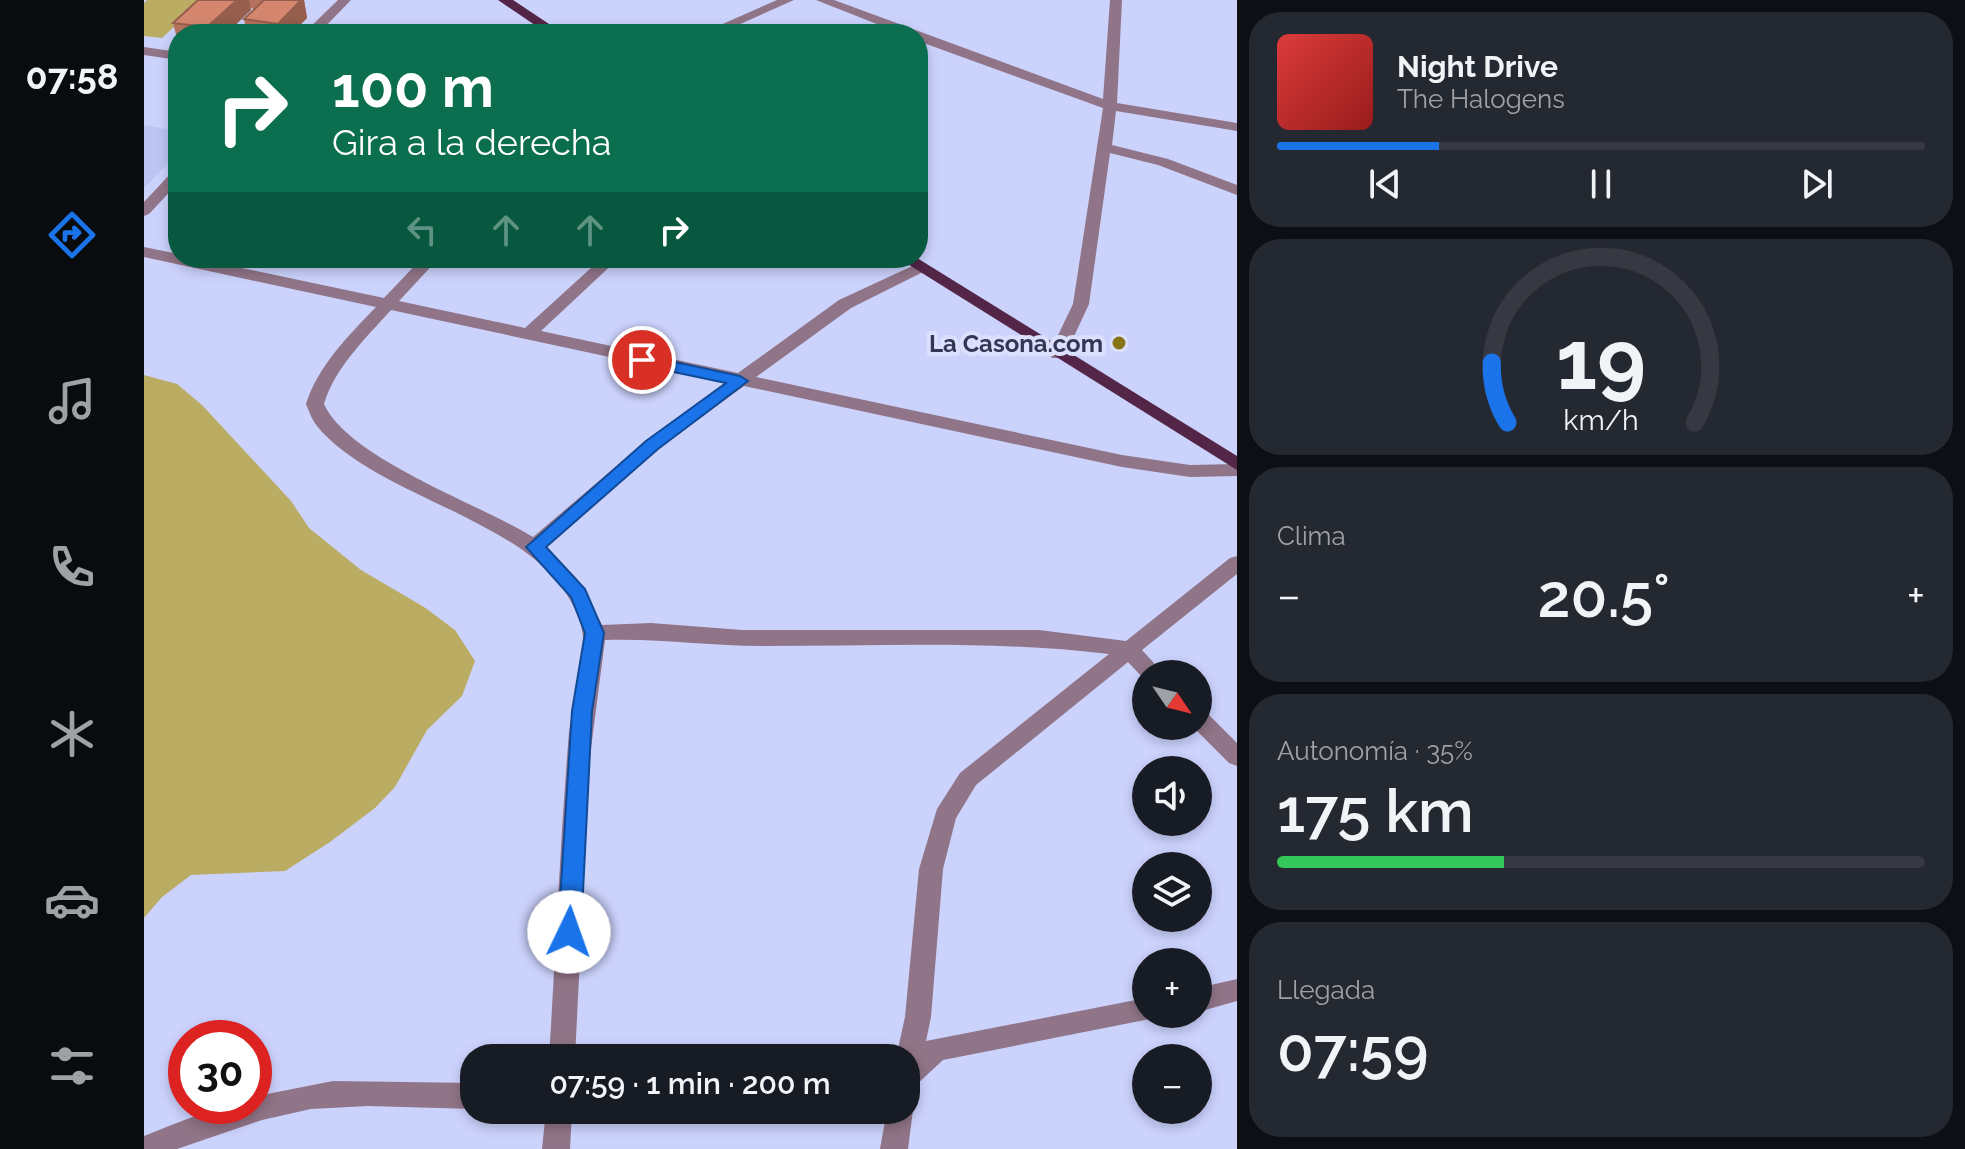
<!DOCTYPE html>
<html lang="es">
<head>
<meta charset="utf-8">
<style>
  :root { --surface:#171b24; --page:#242831; --text:#f1f3f6; --muted:#9ea1a6; --line:#363941; --accent:#1a73e8 }
  body { margin:0; font-family:Raleway,sans-serif; background:var(--page); color:var(--text); height:100vh; display:flex; flex-direction:column; font-size:30px; white-space:nowrap }
  * { box-sizing:border-box; margin:0 }
  p { font-size:26px; color:var(--muted) }
  .icon { flex:none; width:44px; height:44px; fill:none; stroke:currentColor; stroke-width:2; stroke-linecap:round; stroke-linejoin:round }
  .map { position:relative; flex:1; overflow:hidden }
  .details { display:flex; flex-direction:column; gap:12px; padding:12px; background:#0d0f14; width:728px }
  .details>* { flex:none }
  .top-card { position:absolute; left:24px; top:24px; width:760px; height:244px; border-radius:32px; box-shadow:0 4px 12px #0003; background:#0b6e4f; color:#fff; overflow:hidden }
  .needle { width:52px; rotate:125deg }
  .fabs { position:absolute; left:988px; top:660px; display:grid; gap:16px }
  .fabs a { display:grid; place-items:center; width:80px; height:80px; border-radius:50%; background:var(--surface); box-shadow:0 4px 12px #0003; font-size:40px }
  .speed { position:absolute; left:24px; top:1020px; display:flex; gap:16px; font-size:40px; font-weight:700; text-align:center }
  .speed>* { display:grid; place-content:center; width:104px; height:104px; border-radius:50%; background:var(--surface); box-shadow:0 4px 12px #0003; line-height:1 }
  .speed .limit { border:12px solid #d22; background:#fff; color:#111 }
  .pin { position:absolute; display:grid; place-items:center; width:68px; height:68px; color:#fff; margin:-34px; border:4px solid #fff; border-radius:50%; box-shadow:0 2px 8px #0007 }
  .me { position:absolute; width:88px; margin:-44px; rotate:3deg; stroke-linejoin:round; filter:drop-shadow(0 0 6px #0008) }
  .turn { display:flex; align-items:center; gap:28px; height:168px; padding:0 32px; font-size:36px }
  .turn .icon { width:104px; height:104px; stroke-width:2.5 }
  .turn b { display:block; font-size:56px; line-height:68px }
  .lanes { display:flex; align-items:center; height:76px; padding:0 32px; background:#0003; justify-content:center; gap:40px; direction:ltr }
  .lanes .off { opacity:.35 }
  .big { font-size:60px; font-weight:600; line-height:1.1 }
  .details .widget { flex:1; display:flex; flex-direction:column; justify-content:center; gap:12px; min-width:0; padding:0 28px; border-radius:32px; background:var(--page) }
  .details .dial { align-items:center; gap:0 }
  .dial svg { height:208px; overflow:visible; fill:none; stroke:var(--line); stroke-width:7; stroke-linecap:round; text-anchor:middle }
  .dial text { fill:var(--text); stroke:none }
  .song { display:flex; align-items:center; gap:24px }
  .cover { width:96px; height:96px; border-radius:12px; background:linear-gradient(135deg,hsl(0 70% 55%),hsl(0 70% 35%)) }
  .played { height:8px; border-radius:4px; background:linear-gradient(90deg,var(--accent) 25%,var(--line) 25%) }
  .keys { display:flex; justify-content:space-around; direction:ltr }
  .heat { display:flex; justify-content:space-between; align-items:center; font-size:44px; direction:ltr }
  .charge { height:12px; border-radius:6px; background:linear-gradient(90deg,#34c759 35%,var(--line) 0) }
  .trip { position:absolute; left:316px; top:1044px; width:460px; height:80px; border-radius:32px; background:var(--surface); box-shadow:0 4px 12px #0003; font-weight:600; line-height:80px; text-align:center }
  main { display:flex; flex:1; min-height:0 }
  .menu { display:flex; flex-direction:column; width:144px; justify-content:space-around; align-items:center; background:#090b0e; color:var(--muted) }
  .menu .icon { width:56px; height:56px }
  .menu .active { color:var(--accent) }
  .menu b { font-size:36px; color:var(--text) }
  .map>svg:first-child { display:block }
  .built { fill:#bdc5f3 }
  .green { fill:#bbac64 }
  .lines { fill:none; stroke-linecap:round; stroke-linejoin:round }
  .minor { fill:#907487; fill-rule:evenodd }
  .major { fill:#532547; fill-rule:evenodd }
  .wall { fill:#b7735f }
  .shaded-wall { fill:#955e4d }
  .building { fill:#d5866e; stroke:#955e4d; stroke-width:2 }
  .route { fill:#1a73e8; stroke:#114b97; stroke-width:2 }
  .poi-dot { fill:#877518; stroke:#dbe0fd; stroke-width:3 }
  .labels { text-anchor:middle; dominant-baseline:central; stroke-width:8; stroke-linejoin:round; paint-order:stroke }
  .poi-label { font-size:24px; font-weight:bold; fill:#333753; stroke:#dbe0fd; text-anchor:end }
</style>
</head>
<body>
<main>
<nav class="menu">
<b>07:58</b>
<svg class="icon active" aria-label="directions" viewBox="0 0 24 24"><path d="M12 3l9 9-9 9-9-9zM9 14v-3h6M13 9l2 2-2 2"/></svg>
<svg class="icon" aria-label="music" viewBox="0 0 24 24"><path d="M9 18V5l10-2v13"/><circle cx="6" cy="18" r="3"/><circle cx="16" cy="16" r="3"/></svg>
<svg class="icon" aria-label="phone" viewBox="0 0 24 24"><path d="M5 4h4l2 5-3 2q2 4 5 5l2-3 5 2v4C11 20 4 13 5 4z"/></svg>
<svg class="icon" aria-label="climate" viewBox="0 0 24 24"><path d="M12 3v18M4 7l16 10M4 17L20 7"/></svg>
<svg class="icon" aria-label="car" viewBox="0 0 24 24"><path d="M5 17H2v-5l4-1 3-4h7l3 4 3 1v5h-3M9 17h6M6 11h13"/><circle cx="7" cy="17" r="2"/><circle cx="17" cy="17" r="2"/></svg>
<svg class="icon" aria-label="filters" viewBox="0 0 24 24"><path d="M4 7h16M4 17h16"/><circle cx="9" cy="7" r="2"/><circle cx="15" cy="17" r="2"/></svg>
</nav>
<div class="map">
<svg width="1093" height="1149" viewBox="0 0 1093 1149">
  <rect width="100%" height="100%" fill="#cbd2fc"/>
  <path class="built" d="M0,125L34,131V153L0,188Z"/>
  <g class="green">
    <path d="M3,0H59L18,38L0,36V3Z"/>
    <path d="M0,375L33,384L58,405L147,501L165,528L217,570L280,607L311,630L331,661L318,696L283,730L251,787L231,808L186,842L141,871L47,875L18,897L0,918Z"/>
  </g>
  <g class="lines">
    <g class="minor">
      <path d="M194,0H207L174,34H159Z"/>
      <path d="M633,0H650L574,34H556Z"/>
      <path d="M672,0H690L959,99L966,0H978L973,103L1093,123V131L972,111L968,145L1024,159L1093,185V195L1014,165L966,153L945,304L920,358H908L905,354L929,304L959,108L774,41V34H758Z"/>
      <path d="M0,47L34,52V60L0,55Z"/>
      <path d="M34,170V183L5,214L0,216V202L29,171Z"/>
      <path d="M0,247L34,254V258H51L240,298L278,258H295L255,301L381,328L458,258H475L397,331L594,373L695,300L777,262L783,264V270L707,308L612,377L978,455L1046,465L1093,464V476L1046,477L978,467L600,386L514,449L403,547L433,579L458,625L507,623L598,630H895L982,641L1086,558L1093,556V574L998,650L1020,674H1002L1001,680L984,662L832,785L812,818L799,869L787,1017L782,1041L1002,998V1014H1013L1011,1018L799,1060L771,1086L762,1089V1058H752L761,1017L775,869L793,809L816,773L965,654C850,640 734,646 618,646C566,646 514,638 461,640L446,756L431,1058H405C412,949 416,841 425,732C429,697 448,654 435,619C416,567 368,541 321,517C276,494 205,466 173,426C168,420 165,411 162,404C174,366 205,335 232,307L0,257ZM247,310L582,382L502,441L389,537C336,504 205,459 180,404C191,367 222,338 247,310Z"/>
      <path d="M1054,709L1062,712L1093,743V766L1085,763L1048,726H1054Z"/>
      <path d="M1093,979V1001L1054,1012V988Z"/>
      <path d="M189,1081L330,1083V1109L224,1106L167,1109L118,1120L33,1149H0V1136C38,1121 69,1106 110,1106V1097L118,1095Z"/>
      <path d="M762,1100L769,1110L764,1149H736L743,1110H762Z"/>
      <path d="M402,1110H428L426,1149H398Z"/>
    </g>
    <g class="major">
      <path d="M354,0H369L420,34H404Z"/>
      <path d="M754,258H773L1093,456V470Z"/>
    </g>
  </g>
  <path class="wall" d="M54,0H160L163,18L147,34H103L100,19L111,9L106,8L107,10L82,34H34V42L29,23Z"/>
  <g class="shaded-wall">
    <path d="M93,0H105L107,10L82,34H65L63,27Z"/>
    <path d="M157,0H160L163,18L147,34H136L134,24Z"/>
  </g>
  <g class="building">
    <path d="M54,0H93L63,27L29,23Z"/>
    <path d="M120,0H157L134,24L100,19Z"/>
  </g>
  <path class="route" d="M498,355L596,376L604,381L514,449L402,547L441,589L460,633L448,711L437,932L433,939L425,942L418,939L414,932L428,711L441,633L427,597L382,547L502,441L582,383L492,364L490,360Z"/>
  <circle class="poi-dot" cx="975" cy="343" r="8"/>
  <g class="labels">
    <g class="poi-label">
      <text x="959" y="343">La Casona.com</text>
    </g>
  </g>
</svg>
<div class="fabs">
<a><svg class="needle" viewBox="-14 -14 28 28"><path d="M0-13l5 13h-10z" fill="#e53935"/><path d="M0 13l5-13h-10z" fill="#9ea1a6"/></svg></a>
<a><svg class="icon" aria-label="sound" viewBox="0 0 24 24"><path d="M4 9h4l5-4v14l-5-4H4zM17 9q2 3 0 6"/></svg></a>
<a><svg class="icon" aria-label="layers" viewBox="0 0 24 24"><path d="M12 4l9 5-9 5-9-5zM3 14l9 5 9-5"/></svg></a>
<a>+</a>
<a>−</a>
</div>
<div class="speed"><div class="limit">30</div></div>
<div class="pin" style="left:498px;top:360px;background:#d93025"><svg class="icon" aria-label="arrive" viewBox="0 0 24 24"><path d="M6 21V4h12l-3 4 3 4H6"/></svg></div>
<svg class="me" style="left:425px;top:932px" viewBox="-20 -20 40 40"><circle r="19" fill="#fff"/><path d="M0-13L10 11 0 6-10 11z" fill="#1a73e8"/></svg>
<div class="trip">07:59 · 1 min · 200 m</div>
<div class="top-card">
<div class="turn"><svg class="icon" aria-label="right" viewBox="0 0 24 24"><path d="M7 20v-9h11M14 6l5 5-5 5"/></svg><div><b>100 m</b>Gira a la derecha</div></div>
<div class="lanes"><svg class="icon off" aria-label="left" viewBox="0 0 24 24"><path d="M17 20v-9H6M10 6l-5 5 5 5"/></svg><svg class="icon off" aria-label="ahead" viewBox="0 0 24 24"><path d="M12 20V5M6 11l6-6 6 6"/></svg><svg class="icon off" aria-label="ahead" viewBox="0 0 24 24"><path d="M12 20V5M6 11l6-6 6 6"/></svg><svg class="icon" aria-label="right" viewBox="0 0 24 24"><path d="M7 20v-9h11M14 6l5 5-5 5"/></svg></div>
</div>
</div>
<section class="details">
<div class="widget">
<div class="song"><i class="cover"></i><div><b>Night Drive</b><p>The Halogens</p></div></div>
<div class="played"></div>
<div class="keys"><svg class="icon" aria-label="previous" viewBox="0 0 24 24"><path d="M18 5L8 12l10 7zM5 5v14"/></svg><svg class="icon" aria-label="pause" viewBox="0 0 24 24"><path d="M8 5v14M16 5v14"/></svg><svg class="icon" aria-label="next" viewBox="0 0 24 24"><path d="M6 5l10 7-10 7zM19 5v14"/></svg></div>
</div>
<div class="widget dial"><svg viewBox="0 0 100 80">
<path d="M14 69A42 42 0 1 1 86 69"/>
<path d="M14 69A42 42 0 0 1 8 46" stroke="#1a73e8"/>
<text x="50" y="56" font-size="32" font-weight="700">19</text>
<text x="50" y="72" font-size="11">km/h</text>
</svg></div>
<div class="widget"><p>Clima</p>
<div class="heat"><a>−</a><b class="big">20.5°</b><a>+</a></div>
</div>
<div class="widget"><p>Autonomía · 35%</p><b class="big">175 km</b><div class="charge"></div></div>
<div class="widget"><p>Llegada</p><b class="big">07:59</b></div>
</section>
</main>
</body>
</html>
